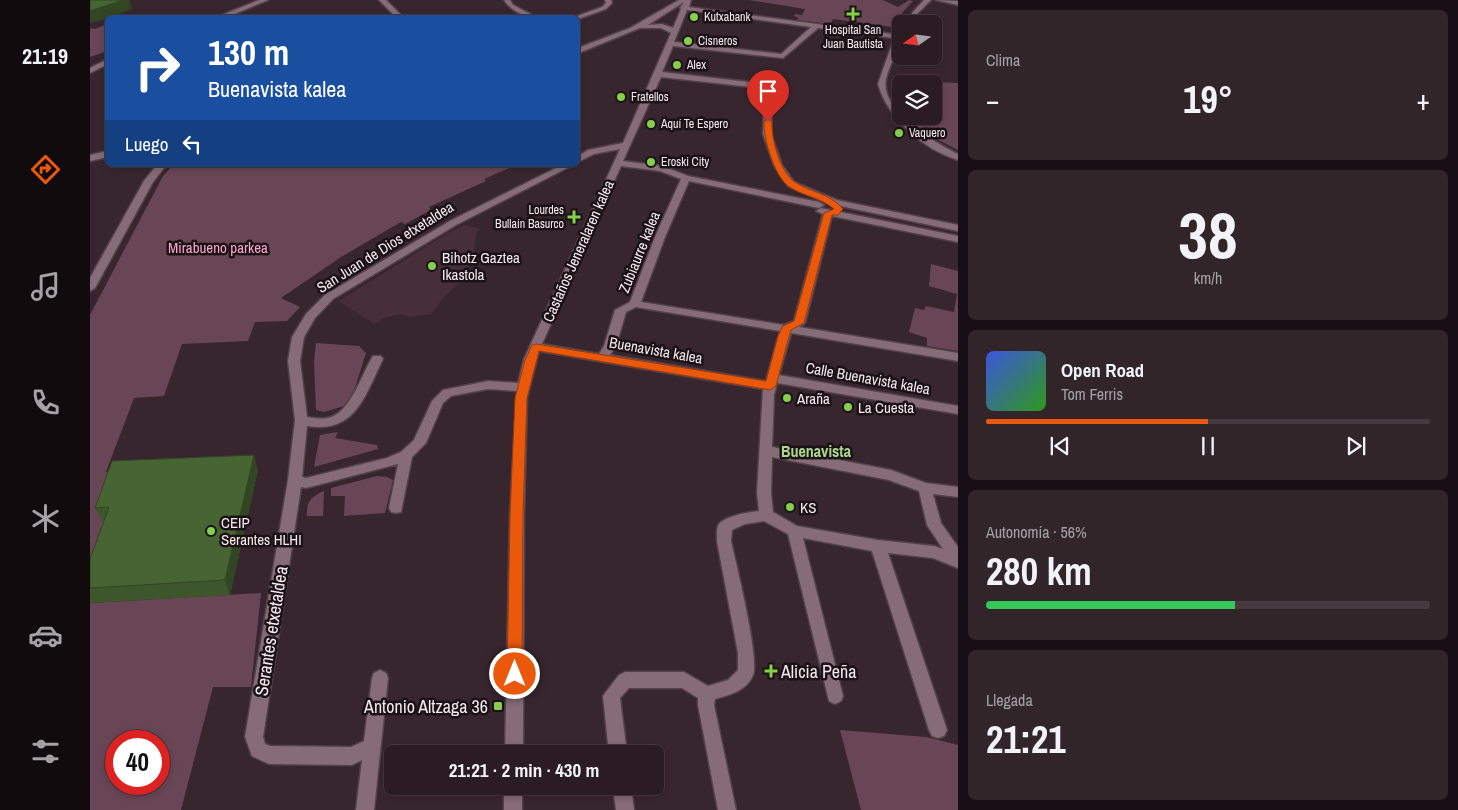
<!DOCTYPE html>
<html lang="es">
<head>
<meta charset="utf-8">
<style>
  :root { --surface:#2a1c22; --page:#32252a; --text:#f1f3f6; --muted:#a5a1a5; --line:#463a40; --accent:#ea580c }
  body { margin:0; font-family:"Archivo Narrow",sans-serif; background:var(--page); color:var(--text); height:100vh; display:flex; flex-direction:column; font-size:19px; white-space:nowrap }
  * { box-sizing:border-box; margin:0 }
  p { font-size:16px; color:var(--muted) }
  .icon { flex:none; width:28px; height:28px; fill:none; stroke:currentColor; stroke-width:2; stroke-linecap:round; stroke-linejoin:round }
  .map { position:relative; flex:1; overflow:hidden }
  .details { display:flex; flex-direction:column; gap:10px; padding:10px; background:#170f13; width:500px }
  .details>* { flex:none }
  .hud { position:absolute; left:15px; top:15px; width:475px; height:152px; border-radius:8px; box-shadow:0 2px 8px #0003,0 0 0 1px var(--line); background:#1a4fa0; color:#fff; overflow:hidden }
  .needle { width:32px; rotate:256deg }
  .tools { position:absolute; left:802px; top:15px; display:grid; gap:10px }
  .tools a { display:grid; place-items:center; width:50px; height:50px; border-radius:8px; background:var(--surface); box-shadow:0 2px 8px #0003,0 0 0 1px var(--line); font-size:25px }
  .speed { position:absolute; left:15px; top:730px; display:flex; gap:10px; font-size:25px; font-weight:700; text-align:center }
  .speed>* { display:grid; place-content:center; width:65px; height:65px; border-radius:50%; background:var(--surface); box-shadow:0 2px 8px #0003,0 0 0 1px var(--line); line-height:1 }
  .speed .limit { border:8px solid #d22; background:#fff; color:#111 }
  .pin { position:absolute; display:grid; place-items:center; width:42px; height:42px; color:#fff; margin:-51px -21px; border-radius:50% 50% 50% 0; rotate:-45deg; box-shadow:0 0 5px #0007 }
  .pin .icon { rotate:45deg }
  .me { position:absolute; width:55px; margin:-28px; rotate:0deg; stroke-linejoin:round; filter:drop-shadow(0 0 4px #0008) }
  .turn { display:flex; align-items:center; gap:18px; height:105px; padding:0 20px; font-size:22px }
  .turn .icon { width:65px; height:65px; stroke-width:2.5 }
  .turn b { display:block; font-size:35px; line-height:42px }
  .then { display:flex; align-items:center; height:48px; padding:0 20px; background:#0003; gap:10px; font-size:19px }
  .big { font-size:38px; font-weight:700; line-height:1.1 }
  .details .widget { flex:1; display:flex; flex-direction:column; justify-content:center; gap:8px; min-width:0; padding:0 18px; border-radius:8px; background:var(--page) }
  .details .dial { align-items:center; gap:0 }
  .dial b { font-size:65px; line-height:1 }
  .song { display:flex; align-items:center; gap:15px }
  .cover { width:60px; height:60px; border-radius:8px; background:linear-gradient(135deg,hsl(230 70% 55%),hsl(110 70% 35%)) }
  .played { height:5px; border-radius:2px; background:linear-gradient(90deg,var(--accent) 50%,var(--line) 50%) }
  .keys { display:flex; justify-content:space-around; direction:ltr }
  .heat { display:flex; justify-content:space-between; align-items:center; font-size:28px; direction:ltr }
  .charge { height:8px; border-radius:4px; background:linear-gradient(90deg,#34c759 56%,var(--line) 0) }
  .trip { position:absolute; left:294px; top:745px; width:280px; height:50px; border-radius:8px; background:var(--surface); box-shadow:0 2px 8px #0003,0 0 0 1px var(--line); font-weight:700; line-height:50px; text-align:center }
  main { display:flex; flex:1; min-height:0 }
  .menu { display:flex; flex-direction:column; width:90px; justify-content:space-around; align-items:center; background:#110b0e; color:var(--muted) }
  .menu .icon { width:35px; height:35px }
  .menu .current { color:var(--accent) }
  .menu b { font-size:22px; color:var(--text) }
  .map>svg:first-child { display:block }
  .built { fill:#472f3a }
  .green { fill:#694656; fill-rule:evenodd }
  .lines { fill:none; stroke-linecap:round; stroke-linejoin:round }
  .minor-casing { stroke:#524149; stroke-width:3 }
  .minor { fill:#866c77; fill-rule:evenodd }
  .wall { fill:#3d562c }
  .shaded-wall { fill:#324624 }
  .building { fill:#476433; stroke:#324624 }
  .route { fill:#ea580c; stroke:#983908 }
  .poi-dot { fill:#86cf4b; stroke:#1a1215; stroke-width:2 }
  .labels { text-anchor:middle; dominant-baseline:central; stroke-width:5; stroke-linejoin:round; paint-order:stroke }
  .far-poi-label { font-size:12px; fill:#f5e8ee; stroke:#1a1215; text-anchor:start }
  .park-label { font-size:15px; fill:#fba6ce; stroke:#1a1215 }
  .street-label { font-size:15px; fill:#f5e8ee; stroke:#1a1215 }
  .poi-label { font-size:15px; fill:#f5e8ee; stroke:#1a1215; text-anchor:start }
  .neighbourhood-label { font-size:16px; font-weight:bold; fill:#acd592; stroke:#1a1215 }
  .near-street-label { font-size:18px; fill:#f5e8ee; stroke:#1a1215 }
  .near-poi-label { font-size:18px; fill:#f5e8ee; stroke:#1a1215; text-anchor:start }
</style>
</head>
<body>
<main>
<nav class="menu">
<b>21:19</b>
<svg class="icon current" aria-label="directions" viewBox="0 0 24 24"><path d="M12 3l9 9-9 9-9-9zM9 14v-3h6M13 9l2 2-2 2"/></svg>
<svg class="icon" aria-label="music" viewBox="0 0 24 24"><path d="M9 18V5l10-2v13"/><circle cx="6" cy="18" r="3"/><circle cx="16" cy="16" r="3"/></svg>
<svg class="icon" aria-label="phone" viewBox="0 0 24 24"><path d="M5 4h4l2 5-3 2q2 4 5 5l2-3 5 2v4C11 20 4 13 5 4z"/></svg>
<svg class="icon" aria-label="climate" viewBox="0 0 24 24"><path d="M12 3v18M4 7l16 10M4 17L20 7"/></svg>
<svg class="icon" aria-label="car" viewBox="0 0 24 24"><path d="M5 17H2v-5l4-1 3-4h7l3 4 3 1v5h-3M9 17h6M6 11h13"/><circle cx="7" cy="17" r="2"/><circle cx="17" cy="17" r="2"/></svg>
<svg class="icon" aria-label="filters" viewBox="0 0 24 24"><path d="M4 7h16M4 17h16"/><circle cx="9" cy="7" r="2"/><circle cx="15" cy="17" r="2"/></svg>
</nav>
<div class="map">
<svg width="868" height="810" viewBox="0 0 868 810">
  <rect width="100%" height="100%" fill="#38262e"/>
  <path class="built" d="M375,225L390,229L386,234L384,253L374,278L355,296L341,314L319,317L311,314L294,318L284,324L249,301L358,233Z"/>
  <g class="green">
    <path d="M659,0H793L808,7L819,0L823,1L812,13L817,18L809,28L743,19L741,24L707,20L709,18L704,16L705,14L712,15L715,9Z"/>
    <path d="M17,24V51L0,57V28L5,29Z"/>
    <path d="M804,80L868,83V150L831,131L819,116H844V84H811V102L803,85Z"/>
    <path d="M83,165H426L394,179L396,181L339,207L341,210L315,224L311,222L251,257L191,298L210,307L197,321L165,322L158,341L92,344L74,396L44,398L16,472H31L13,523L0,596V315L73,176Z"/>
    <path d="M841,264L868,271V351L837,346V338L819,332L825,308L834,310L836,306L864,312L867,294L839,286Z"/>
    <path d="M226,343L269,346L276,353L263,394L254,406L234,412L226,410L224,361Z"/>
    <path d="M248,432L245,438L287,445L288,449L224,467L230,435Z"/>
    <path d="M287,476L297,477L303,480L295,513L254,516L255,496H241V488Z"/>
    <path d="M234,491L233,516H217C216,501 221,497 234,491Z"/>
    <path d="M171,593L161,687H123L91,810H0V603ZM26,741H69V784H26Z"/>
    <path d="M750,730L836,737L868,745V810H771Z"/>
  </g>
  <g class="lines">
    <g class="minor-casing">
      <g id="minor">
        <path d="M169,0H178L135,18H125Z"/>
        <path d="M289,0H296L314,18H307Z"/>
        <path d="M414,0H420L423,5L448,18C435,18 421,11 414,0Z"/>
        <path d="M515,0H521L522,3L516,9L488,19V18H482L512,7L516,3Z"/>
        <path d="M589,0H601L599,7L810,35C811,48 799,65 796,79C790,111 844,142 868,154V160C833,149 798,119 788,84L804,38L728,28L693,58L583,46L572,72L686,85L682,108L681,134L692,165L704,182L747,200L868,225V231L741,204L698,186L684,165L673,134L674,108L679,89L571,77L533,161L572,166L598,176L729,202L734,205L729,208L599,181L575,237L551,302L694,325L704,321L733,214L726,211L731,208L868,236V242L742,216L715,323L709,327L868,353V361L701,333L689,375L868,406V414L687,383L684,395L682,447L801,470L836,483L868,487V497L843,494L851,523L868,547V568L843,558L798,553L857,730L854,736L848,738L842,736L839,730L782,551L713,538L753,696L751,701L745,704L739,701L698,534L674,521L655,524L642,530L641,541C646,564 670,659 663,675C657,691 639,695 625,699L624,705L646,810H628L608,705V698L592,688H539L530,698L537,754H519L513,696L529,675L535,672H594L618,686L638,680L648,670V653L627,541C627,536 626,528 629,524C635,516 659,512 669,511L667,493L673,389L449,351L437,398L434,515L433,754H415L420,515L427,391L398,389L361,396L353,403L336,443L322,457L311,512L306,513L301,512L299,508L308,464L216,488L211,487L173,737L175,744L180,746L261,747L274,741L282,678L284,673L290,670L296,673L298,678L284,810H266L272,760L262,765L179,764L162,756L155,737L198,480L205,420L198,361L202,337L216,314L235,295L360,221L472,165H483L366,225L243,299L225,318L214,337L210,361L217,417C224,418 233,420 241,417C261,411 272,373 283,356H291L293,359C275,395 266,434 217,426L212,477L216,478L297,458L311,452L324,440L342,401L353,390L398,381L428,383L434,359L530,149L504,154L488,162V156L498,150L533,143L581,33L571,28H550L491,52H488V48L540,28ZM594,2L590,8L591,9L583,28L572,24L558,25ZM597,10L721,27L691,54L584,42ZM531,166L570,171L591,179L565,237L540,302L525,310L514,346L509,354L452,344ZM546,307L690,331L676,381L520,355L526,346L536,312ZM682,457L799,480L829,491L837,525L853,549L844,546L788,540L707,526L683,512L681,493Z"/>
        <path d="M834,0H841L826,15H822V13Z"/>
        <path d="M846,0L868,1V5Z"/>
        <path d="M18,59V64L0,73V68Z"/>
        <path d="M18,151V157L0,161V155Z"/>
        <path d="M67,165H76L63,182L5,288L0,291V278L54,181Z"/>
        <rect x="414" y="786" width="18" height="24"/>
        <path d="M523,786H541L544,810H526Z"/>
      </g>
    </g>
    <use href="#minor" class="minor"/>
  </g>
  <path class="wall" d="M168,470L140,595L0,603V559L13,523L5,508Z"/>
  <g class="shaded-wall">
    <path d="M33,0H39L42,9L12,20L0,23V11Z"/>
    <path d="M164,455L168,470L140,595L135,580Z"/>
  </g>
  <g class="building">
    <path d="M0,0H33L0,11Z"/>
    <path d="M164,455L135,580L0,588V559L19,507L5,508L22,461Z"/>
  </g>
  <path class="route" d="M678,119L682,121C681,138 690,173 705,182C721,193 740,193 753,209L748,215H742L714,323L701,330L699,336L686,386L680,390L449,351L437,398L433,515L432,674L430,679L425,681L419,679L417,674L420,515L425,398L435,360L442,345L446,344L676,381L688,336L693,326L704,321L734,213L744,209C730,197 712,196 698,186C684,175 673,138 674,121Z"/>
  <g class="poi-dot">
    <path d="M760.5 6.5h5v5h5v5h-5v5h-5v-5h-5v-5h5z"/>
    <circle cx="604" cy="17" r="5"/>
    <circle cx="598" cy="41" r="5"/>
    <circle cx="587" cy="65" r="5"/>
    <circle cx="531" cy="97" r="5"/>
    <circle cx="561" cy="124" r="5"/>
    <circle cx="809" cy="133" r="5"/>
    <circle cx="561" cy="162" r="5"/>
    <path d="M481.5 209.5h5v5h5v5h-5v5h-5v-5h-5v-5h5z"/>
    <circle cx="342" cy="266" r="5"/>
    <circle cx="697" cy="398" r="5"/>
    <circle cx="758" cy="407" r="5"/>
    <circle cx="700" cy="507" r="5"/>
    <circle cx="121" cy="531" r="5"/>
    <path d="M678.5 663.5h5v5h5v5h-5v5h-5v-5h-5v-5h5z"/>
    <rect x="403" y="701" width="10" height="10" rx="2.5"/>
  </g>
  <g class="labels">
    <g class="far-poi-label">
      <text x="614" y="17">Kutxabank</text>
      <text x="763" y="30" text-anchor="middle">Hospital San<tspan x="763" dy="14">Juan Bautista</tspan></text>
      <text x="608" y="41">Cisneros</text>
      <text x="597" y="65">Alex</text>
      <text x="541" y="97">Fratellos</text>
      <text x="571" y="124">Aquí Te Espero</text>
      <text x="819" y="133">Vaquero</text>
      <text x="571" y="162">Eroski City</text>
      <text x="474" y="210" text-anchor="end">Lourdes<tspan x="474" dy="14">Bullaín Basurco</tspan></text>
    </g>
    <g class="park-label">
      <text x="128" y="247">Mirabueno parkea</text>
    </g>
    <g class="street-label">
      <text transform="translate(295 247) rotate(-32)">San Juan de Dios etxetaldea</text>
      <text transform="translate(488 251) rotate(-66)">Castaños Jeneralaren kalea</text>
      <text transform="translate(549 252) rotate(-68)">Zubiaurre kalea</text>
      <text transform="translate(566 350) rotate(10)">Buenavista kalea</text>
      <text transform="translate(778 378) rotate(10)">Calle Buenavista kalea</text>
    </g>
    <g class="poi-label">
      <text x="352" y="257">Bihotz Gaztea<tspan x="352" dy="17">Ikastola</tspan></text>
      <text x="707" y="398">Araña</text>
      <text x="768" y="407">La Cuesta</text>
      <text x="710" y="507">KS</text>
      <text x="131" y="522">CEIP<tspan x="131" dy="17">Serantes HLHI</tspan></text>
    </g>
    <g class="neighbourhood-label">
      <text x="726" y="451">Buenavista</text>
    </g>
    <g class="near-street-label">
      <text transform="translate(181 631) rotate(-81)">Serantes etxetaldea</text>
    </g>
    <g class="near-poi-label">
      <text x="691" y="671">Alicia Peña</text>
      <text x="398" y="706" text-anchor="end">Antonio Altzaga 36</text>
    </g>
  </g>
</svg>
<div class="tools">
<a><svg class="needle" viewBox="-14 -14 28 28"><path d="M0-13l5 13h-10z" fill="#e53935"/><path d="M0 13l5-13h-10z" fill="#a5a1a5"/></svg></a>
<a><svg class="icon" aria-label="layers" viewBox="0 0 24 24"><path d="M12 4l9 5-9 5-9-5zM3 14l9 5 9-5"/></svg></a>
</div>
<div class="speed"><div class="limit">40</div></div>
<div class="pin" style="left:678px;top:121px;background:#d93025"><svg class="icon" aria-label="arrive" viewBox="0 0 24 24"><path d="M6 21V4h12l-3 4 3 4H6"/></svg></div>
<svg class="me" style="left:425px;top:674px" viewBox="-20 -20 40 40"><circle r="17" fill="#ea580c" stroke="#fff" stroke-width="3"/><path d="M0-11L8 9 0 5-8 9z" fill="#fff"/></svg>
<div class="trip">21:21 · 2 min · 430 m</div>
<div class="hud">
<div class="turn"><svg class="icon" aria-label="right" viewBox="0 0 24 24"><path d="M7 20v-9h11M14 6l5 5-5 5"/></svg><div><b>130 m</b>Buenavista kalea</div></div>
<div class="then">Luego<svg class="icon" aria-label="left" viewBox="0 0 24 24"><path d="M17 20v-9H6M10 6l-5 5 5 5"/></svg></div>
</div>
</div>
<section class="details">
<div class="widget"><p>Clima</p>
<div class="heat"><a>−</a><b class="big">19°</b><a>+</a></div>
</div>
<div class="widget dial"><b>38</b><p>km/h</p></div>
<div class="widget">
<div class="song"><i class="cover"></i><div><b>Open Road</b><p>Tom Ferris</p></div></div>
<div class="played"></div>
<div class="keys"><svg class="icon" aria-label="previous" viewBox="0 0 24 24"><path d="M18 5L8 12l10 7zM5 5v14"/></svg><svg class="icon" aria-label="pause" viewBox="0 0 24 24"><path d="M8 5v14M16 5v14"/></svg><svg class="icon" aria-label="next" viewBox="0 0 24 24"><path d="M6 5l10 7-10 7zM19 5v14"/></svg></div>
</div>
<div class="widget"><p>Autonomía · 56%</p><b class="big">280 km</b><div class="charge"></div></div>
<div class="widget"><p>Llegada</p><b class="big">21:21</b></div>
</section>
</main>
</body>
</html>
